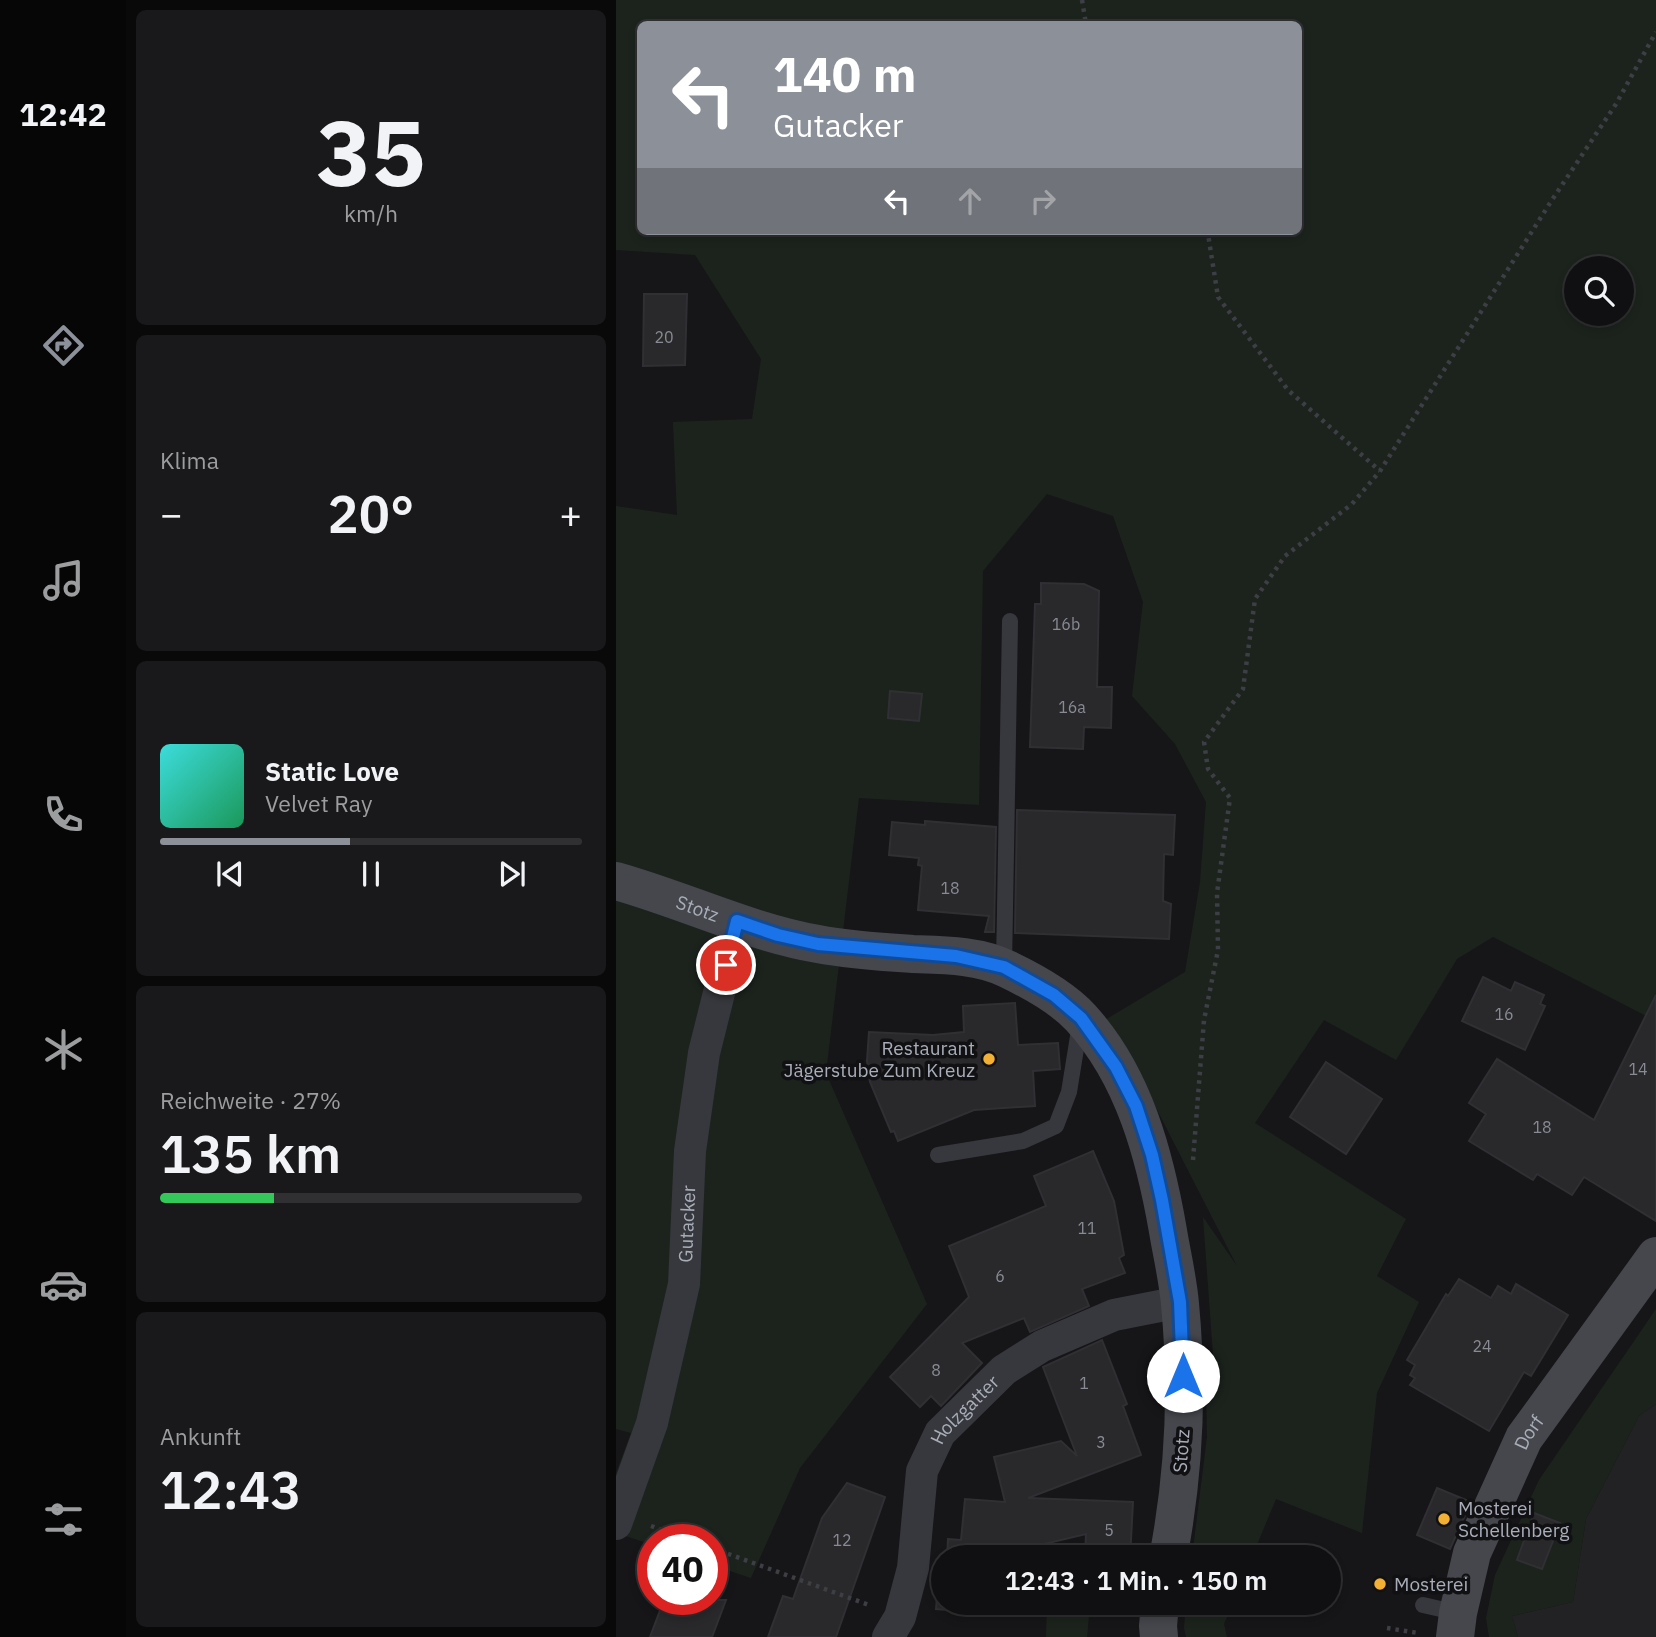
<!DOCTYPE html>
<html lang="de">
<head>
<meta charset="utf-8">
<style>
  :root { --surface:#101012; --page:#19191b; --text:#f1f3f6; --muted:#9c9d9f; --line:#303032; --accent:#8c9099 }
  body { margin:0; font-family:"IBM Plex Sans",sans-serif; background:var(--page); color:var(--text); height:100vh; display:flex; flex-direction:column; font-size:26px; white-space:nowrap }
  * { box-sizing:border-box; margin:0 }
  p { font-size:23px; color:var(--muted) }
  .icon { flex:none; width:38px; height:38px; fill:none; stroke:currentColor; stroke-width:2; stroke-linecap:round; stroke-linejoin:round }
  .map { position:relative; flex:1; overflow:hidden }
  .side { display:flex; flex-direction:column; gap:10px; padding:10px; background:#09090a; width:490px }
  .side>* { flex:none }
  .banner { position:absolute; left:21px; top:21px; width:665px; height:214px; border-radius:10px; box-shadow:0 4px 10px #0003,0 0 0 2px var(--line); background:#8c9099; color:#fff; overflow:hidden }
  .controls { position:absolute; left:948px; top:256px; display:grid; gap:14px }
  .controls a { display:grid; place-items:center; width:70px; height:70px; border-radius:50%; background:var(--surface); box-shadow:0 4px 10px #0003,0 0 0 2px var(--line); font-size:35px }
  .speed { position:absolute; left:21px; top:1524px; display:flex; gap:14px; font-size:35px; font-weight:700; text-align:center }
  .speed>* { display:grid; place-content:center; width:91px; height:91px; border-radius:50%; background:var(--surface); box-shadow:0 4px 10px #0003,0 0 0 2px var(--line); line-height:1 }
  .speed .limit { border:10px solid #d22; background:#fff; color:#111 }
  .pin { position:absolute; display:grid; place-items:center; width:60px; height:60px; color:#fff; margin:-30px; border:4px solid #fff; border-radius:50%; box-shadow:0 2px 7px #0007 }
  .me { position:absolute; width:77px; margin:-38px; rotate:0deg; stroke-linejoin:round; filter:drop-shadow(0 0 5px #0008) }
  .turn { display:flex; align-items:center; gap:24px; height:147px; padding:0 21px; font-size:32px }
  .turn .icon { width:91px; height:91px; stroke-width:2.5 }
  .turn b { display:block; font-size:49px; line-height:60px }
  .lanes { display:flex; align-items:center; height:66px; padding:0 21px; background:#0003; justify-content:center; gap:35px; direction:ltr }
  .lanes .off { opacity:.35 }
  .big { font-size:52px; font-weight:600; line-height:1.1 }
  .side .widget { flex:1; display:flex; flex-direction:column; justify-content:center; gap:10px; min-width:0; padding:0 24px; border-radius:10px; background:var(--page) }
  .side .dial { align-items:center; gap:0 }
  .dial b { font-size:91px; line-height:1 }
  .song { display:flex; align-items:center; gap:21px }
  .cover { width:84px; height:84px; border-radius:10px; background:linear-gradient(135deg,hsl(180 70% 55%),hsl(150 70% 35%)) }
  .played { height:7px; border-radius:4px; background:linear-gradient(90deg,var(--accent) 45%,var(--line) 45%) }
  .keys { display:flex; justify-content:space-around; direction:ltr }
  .heat { display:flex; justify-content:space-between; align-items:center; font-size:38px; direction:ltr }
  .charge { height:10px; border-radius:5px; background:linear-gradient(90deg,#34c759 27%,var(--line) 0) }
  .trip { position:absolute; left:315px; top:1545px; width:410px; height:70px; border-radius:35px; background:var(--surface); box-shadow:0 4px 10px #0003,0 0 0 2px var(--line); font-weight:600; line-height:70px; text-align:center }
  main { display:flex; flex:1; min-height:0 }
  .tab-bar { display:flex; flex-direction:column; width:126px; justify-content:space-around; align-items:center; background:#060607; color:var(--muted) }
  .tab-bar .icon { width:49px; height:49px }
  .tab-bar .active { color:var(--accent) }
  .tab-bar b { font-size:32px; color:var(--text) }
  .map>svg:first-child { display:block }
  .built { fill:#222225 }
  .green { fill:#1c231d; fill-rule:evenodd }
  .building { fill:#29292c; stroke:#303034; stroke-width:2 }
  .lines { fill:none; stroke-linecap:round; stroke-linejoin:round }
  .path { stroke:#3d3f44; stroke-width:4.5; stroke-dasharray:3.5 5; stroke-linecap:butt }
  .lane { stroke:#37383d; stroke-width:16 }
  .street { stroke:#37383d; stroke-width:32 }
  .secondary { stroke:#45474d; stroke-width:38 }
  .route-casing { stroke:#114b97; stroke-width:18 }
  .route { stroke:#1a73e8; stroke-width:12 }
  .poi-dot { fill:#f2b134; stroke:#111113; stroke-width:2.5 }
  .labels { text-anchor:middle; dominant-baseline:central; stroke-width:7; stroke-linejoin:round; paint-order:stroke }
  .number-label { font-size:16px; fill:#888b94 }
  .street-label { font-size:19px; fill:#a8adb8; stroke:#111113 }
  .poi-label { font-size:19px; fill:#a8adb8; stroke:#111113; text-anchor:start }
</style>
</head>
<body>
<main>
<nav class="tab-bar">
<b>12:42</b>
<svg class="icon active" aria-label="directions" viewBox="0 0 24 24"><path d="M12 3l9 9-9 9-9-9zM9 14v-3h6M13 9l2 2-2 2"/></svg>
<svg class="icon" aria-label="music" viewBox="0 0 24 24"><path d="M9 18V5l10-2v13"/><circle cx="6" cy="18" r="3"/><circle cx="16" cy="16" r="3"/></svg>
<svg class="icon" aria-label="phone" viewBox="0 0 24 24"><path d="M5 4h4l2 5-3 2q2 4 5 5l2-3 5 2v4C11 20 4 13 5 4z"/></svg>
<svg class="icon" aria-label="climate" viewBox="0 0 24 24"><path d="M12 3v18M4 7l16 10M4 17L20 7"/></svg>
<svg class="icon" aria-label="car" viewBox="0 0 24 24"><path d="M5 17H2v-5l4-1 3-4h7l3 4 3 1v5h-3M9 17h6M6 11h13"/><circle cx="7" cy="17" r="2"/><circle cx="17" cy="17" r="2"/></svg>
<svg class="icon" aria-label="filters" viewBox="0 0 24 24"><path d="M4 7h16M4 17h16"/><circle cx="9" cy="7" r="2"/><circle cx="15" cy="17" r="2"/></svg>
</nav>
<section class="side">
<div class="widget dial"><b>35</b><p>km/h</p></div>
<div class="widget"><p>Klima</p>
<div class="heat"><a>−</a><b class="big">20°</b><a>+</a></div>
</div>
<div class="widget">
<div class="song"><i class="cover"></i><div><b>Static Love</b><p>Velvet Ray</p></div></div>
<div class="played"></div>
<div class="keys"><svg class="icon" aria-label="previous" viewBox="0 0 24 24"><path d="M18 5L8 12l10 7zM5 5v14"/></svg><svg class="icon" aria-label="pause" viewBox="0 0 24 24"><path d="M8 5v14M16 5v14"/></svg><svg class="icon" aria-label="next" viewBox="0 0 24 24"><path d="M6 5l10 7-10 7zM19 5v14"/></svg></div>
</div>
<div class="widget"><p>Reichweite · 27%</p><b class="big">135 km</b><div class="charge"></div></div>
<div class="widget"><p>Ankunft</p><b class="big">12:43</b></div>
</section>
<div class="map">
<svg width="1040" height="1637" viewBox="0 0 1040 1637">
  <rect width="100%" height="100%" fill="#161618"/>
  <path class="built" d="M1040,1404V1637H902L896,1616L957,1602L970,1519L1023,1416Z"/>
  <g class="green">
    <path d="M0,0H1040V1021L877,937L841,959L780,1060L708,1020L639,1123L790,1219L761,1276L803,1302L761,1393L746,1533L660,1499L636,1557H576L591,1437L590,1384L599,1382L587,1217L621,1266L514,1057L484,1023L569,972L584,882L590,802L559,744L516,696L527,602L497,516L431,494L367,571L363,805L243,798L210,1073L311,1304L184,1468L135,1578L96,1565V1540H37V1545L0,1533V1473L15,1433L0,1429V506L61,515L57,422L136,419L145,359L79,255L0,250ZM24,24H682V231H24ZM961,268H1006V313H961Z"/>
    <path d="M1040,1309V1404L1023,1416L970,1519L957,1602L896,1616L902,1637H873L870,1618L879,1575L923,1480Z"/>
    <path d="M431,1603L474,1605L471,1637H430Z"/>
    <path d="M570,1603H617L608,1624L611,1637H570L568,1628Z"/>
  </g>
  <g class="building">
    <path d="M28,294H71L69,365L27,366Z"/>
    <path d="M425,583L468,584L483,591L481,687H496L495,728L468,727L467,749L414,747L419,604H425Z"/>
    <path d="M274,691L306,694L303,721L272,718Z"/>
    <path d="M401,810L559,815L557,855L548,854L547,901L555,904L553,939L399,933Z"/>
    <path d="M309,821L380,827L378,932H369L373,916L302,910L306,866L302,865L303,858L273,855L276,822L309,825Z"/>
    <path d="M867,977L895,991L899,982L928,995L924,1004L929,1006L909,1050L846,1021Z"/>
    <path d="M1040,995V1221L968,1177L956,1195L921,1174L917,1180L853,1141L870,1114L853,1103L881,1059L978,1120Z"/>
    <path d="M399,1003L402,1045L442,1043L444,1069L417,1071L419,1106L358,1110L282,1141L278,1131L275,1132L254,1082L251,1061L253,1032L317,1035L348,1032L347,1006Z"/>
    <path d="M710,1062L766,1099L730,1154L674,1117Z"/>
    <path d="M477,1151L498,1201L508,1255L503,1258L509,1273L466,1289L473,1306L414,1332L408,1318L346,1343L366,1363L325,1406L315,1396L304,1407L274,1377L353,1297L333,1246L430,1206L418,1176Z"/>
    <path d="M843,1279L875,1298L882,1286L895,1294L900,1284L952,1315L915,1376L908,1372L873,1431L794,1385L799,1378L794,1375L799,1365L791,1360L830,1294L832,1296Z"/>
    <path d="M486,1340L511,1404L507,1406L525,1455L412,1498L517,1502L514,1558H469L470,1534L386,1554L385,1558H331L332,1539L345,1540L349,1499L389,1502L378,1457L445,1441L461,1456L427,1367Z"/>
    <path d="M231,1483L269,1497L220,1637H152L167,1596L177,1599L206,1518Z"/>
    <path d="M821,1488L855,1502L834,1549L801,1535Z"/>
    <path d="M918,1513L944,1523L926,1569L901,1560Z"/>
    <path d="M324,1559H327V1603H382L381,1614L320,1609Z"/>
    <path d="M48,1600H110L96,1637H34Z"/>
  </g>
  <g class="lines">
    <g class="path">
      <path d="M466,0L470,24"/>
      <path d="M589,231L592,234L602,297L672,390L764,471"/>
      <path d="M577,1160L588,1020L602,950L601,893L614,798L592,769L588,742L627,689L639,599L669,556L736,504L764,471L934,203L1000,104L1040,32"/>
      <path d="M35,1526L74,1540"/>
      <path d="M96,1548L253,1605"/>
      <path d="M771,1628L802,1633"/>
    </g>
    <g class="lane">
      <path d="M388,967L394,621"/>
      <path d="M322,1155L407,1141L440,1126L453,1092L464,1024"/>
      <path d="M807,1605L842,1613"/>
    </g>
    <g class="street">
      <path id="s1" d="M0,1524L36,1423L68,1284L74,1151L88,1053L121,921"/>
      <path id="s2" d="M272,1637L284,1617L297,1568L306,1471L324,1433L388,1370L426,1346L498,1315L564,1302"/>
    </g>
    <g class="secondary">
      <path id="s3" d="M0,881C68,900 133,932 202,944C233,950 266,952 297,954C327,955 363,955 391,969C416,981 446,997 465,1018C518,1076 539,1156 552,1231C556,1255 562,1280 564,1304C572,1388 568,1475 552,1558"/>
      <path d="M543,1637L542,1626L544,1603"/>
      <path id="s4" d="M839,1637L842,1613L856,1553L908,1438L1040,1256"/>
    </g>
  </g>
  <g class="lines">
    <g class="route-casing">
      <path id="route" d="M110,965L121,921L162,935L202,944L340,956L388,967L438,995L465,1018L500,1067L520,1106L536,1155L546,1200L564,1302L567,1376"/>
    </g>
    <use href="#route" class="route"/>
  </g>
  <g class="poi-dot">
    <circle cx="373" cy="1059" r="7"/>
    <circle cx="828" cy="1519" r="7"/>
    <circle cx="764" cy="1584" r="7"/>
  </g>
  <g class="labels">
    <g class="number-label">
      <text x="48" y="337">20</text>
      <text x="450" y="624">16b</text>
      <text x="456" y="707">16a</text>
      <text x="334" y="888">18</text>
      <text x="888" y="1014">16</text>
      <text x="1022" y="1069">14</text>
      <text x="926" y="1127">18</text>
      <text x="471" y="1228">11</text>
      <text x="384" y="1276">6</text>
      <text x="866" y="1346">24</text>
      <text x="320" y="1370">8</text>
      <text x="468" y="1383">1</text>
      <text x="485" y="1442">3</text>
      <text x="493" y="1530">5</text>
      <text x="226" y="1540">12</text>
    </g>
    <g class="street-label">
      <text stroke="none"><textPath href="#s3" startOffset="86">Stotz</textPath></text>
      <text stroke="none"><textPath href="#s1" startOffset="310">Gutacker</textPath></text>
      <text stroke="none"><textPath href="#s2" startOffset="247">Holzgatter</textPath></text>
      <text stroke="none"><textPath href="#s4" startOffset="219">Dorf</textPath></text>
      <text transform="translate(565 1451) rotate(-86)">Stotz</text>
    </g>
    <g class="poi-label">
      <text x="359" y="1048" text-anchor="end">Restaurant<tspan x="359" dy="22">Jägerstube Zum Kreuz</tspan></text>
      <text x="842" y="1508">Mosterei<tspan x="842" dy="22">Schellenberg</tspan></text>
      <text x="778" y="1584">Mosterei</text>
    </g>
  </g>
</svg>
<div class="controls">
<a><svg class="icon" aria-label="search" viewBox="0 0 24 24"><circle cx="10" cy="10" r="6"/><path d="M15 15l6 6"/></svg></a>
</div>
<div class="speed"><div class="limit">40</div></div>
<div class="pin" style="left:110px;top:965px;background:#d93025"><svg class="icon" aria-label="arrive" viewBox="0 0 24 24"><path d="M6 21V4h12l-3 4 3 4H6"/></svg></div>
<svg class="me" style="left:567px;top:1376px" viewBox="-20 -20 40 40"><circle r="19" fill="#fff"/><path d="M0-13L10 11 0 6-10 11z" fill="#1a73e8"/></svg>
<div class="trip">12:43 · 1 Min. · 150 m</div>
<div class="banner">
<div class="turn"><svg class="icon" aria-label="left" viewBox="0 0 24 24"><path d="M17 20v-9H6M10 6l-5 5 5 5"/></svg><div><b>140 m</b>Gutacker</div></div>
<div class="lanes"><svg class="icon" aria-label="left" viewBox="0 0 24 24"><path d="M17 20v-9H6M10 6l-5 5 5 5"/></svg><svg class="icon off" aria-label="ahead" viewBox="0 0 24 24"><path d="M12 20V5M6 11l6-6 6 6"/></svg><svg class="icon off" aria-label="right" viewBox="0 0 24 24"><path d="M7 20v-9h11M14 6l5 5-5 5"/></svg></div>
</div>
</div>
</main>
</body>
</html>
